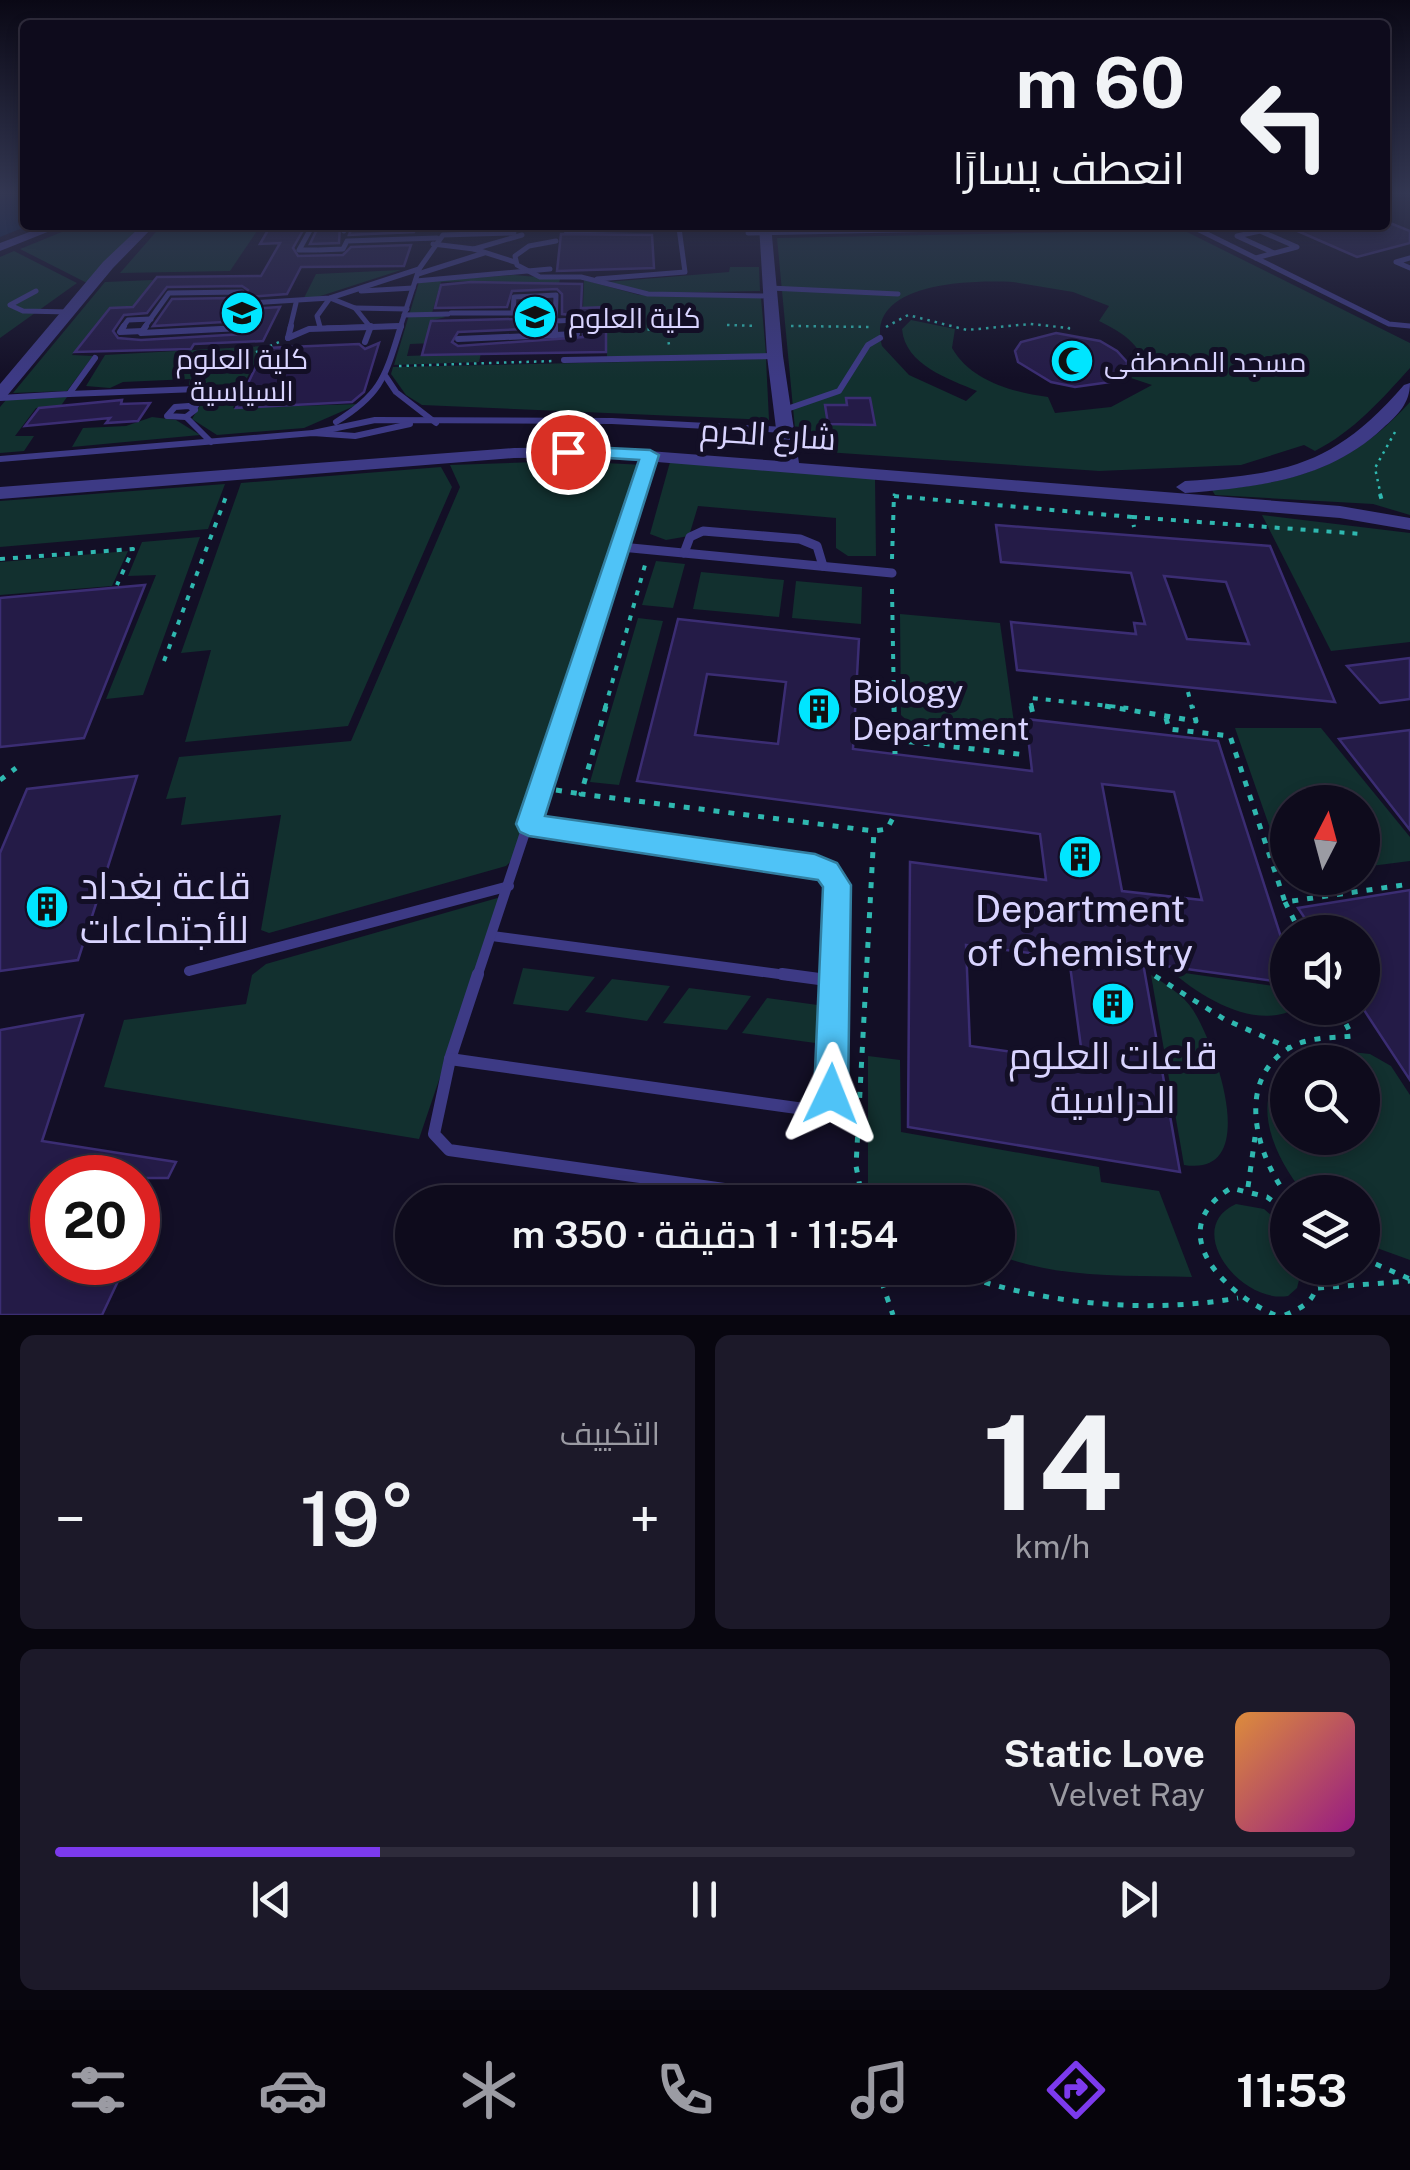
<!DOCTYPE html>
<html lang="ar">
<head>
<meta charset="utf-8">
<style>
  :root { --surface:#0e0b1c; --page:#1c1929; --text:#f1f3f6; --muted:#9b9ba3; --line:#2e2b3b; --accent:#7c3aed }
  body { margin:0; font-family:"Public Sans",Cairo,sans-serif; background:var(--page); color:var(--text); direction:rtl; height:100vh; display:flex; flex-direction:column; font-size:38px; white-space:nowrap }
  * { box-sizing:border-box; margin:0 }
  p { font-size:32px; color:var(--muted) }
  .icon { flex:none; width:55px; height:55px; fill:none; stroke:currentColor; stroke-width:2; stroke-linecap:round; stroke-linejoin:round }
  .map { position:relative; height:1315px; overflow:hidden; direction:ltr }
  .sheet { display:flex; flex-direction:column; gap:20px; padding:20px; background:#08060f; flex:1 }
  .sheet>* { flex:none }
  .top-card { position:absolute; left:20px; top:20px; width:1370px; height:210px; border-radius:10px; box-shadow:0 5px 15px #0003,0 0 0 2px var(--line); direction:rtl; background:#0e0b1c; color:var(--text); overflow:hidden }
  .needle { width:65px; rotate:6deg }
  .controls { position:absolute; left:1270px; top:785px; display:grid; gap:20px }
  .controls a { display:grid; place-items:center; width:110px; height:110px; border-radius:50%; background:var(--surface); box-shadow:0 5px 15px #0003,0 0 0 2px var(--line); font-size:50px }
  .speed { position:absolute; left:30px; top:1155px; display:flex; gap:20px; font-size:50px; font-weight:700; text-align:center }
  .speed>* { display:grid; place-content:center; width:130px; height:130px; border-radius:50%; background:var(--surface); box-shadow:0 5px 15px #0003,0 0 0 2px var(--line); line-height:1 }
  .speed .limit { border:15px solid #d22; background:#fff; color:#111 }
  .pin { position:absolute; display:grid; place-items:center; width:85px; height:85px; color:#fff; margin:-42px; border:5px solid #fff; border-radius:50%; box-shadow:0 2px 10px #0007 }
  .me { position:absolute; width:110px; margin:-55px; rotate:2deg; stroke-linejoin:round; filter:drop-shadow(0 0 8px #0008) }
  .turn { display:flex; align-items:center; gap:35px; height:210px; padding:0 40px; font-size:45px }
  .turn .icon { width:130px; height:130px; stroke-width:2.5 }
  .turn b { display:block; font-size:70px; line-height:85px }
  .big { font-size:75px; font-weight:600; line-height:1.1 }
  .sheet .tile { flex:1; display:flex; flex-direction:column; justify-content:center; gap:15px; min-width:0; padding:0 35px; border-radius:15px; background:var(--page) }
  .sheet .dial { align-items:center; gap:0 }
  .dial b { font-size:130px; line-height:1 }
  .song { display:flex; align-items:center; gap:30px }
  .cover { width:120px; height:120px; border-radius:15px; background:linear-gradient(135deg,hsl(30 70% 55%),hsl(310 70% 35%)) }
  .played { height:10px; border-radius:5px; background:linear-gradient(90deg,var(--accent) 25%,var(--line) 25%) }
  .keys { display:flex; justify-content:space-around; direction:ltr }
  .heat { display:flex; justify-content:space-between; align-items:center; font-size:55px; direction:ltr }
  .sheet .tiles { flex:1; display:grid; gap:20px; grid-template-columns:1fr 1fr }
  .tile:last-child { grid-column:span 2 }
  .trip { position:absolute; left:395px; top:1185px; width:620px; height:100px; border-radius:50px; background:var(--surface); box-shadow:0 5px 15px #0003,0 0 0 2px var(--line); font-weight:600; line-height:100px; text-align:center; direction:rtl }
  .tab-bar { display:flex; height:160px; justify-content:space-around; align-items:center; background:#06040b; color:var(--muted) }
  .tab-bar .icon { width:70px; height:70px }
  .tab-bar .current { color:var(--accent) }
  .tab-bar b { font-size:45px; color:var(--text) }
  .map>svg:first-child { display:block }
  .green { fill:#12302f; fill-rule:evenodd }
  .water { fill:#0c2248 }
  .building { fill:#241b47; stroke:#3b2d73; stroke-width:2.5; fill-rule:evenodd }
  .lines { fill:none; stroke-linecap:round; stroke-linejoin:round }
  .path-far2 { stroke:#2fb8b0; stroke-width:2.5; stroke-dasharray:2.5 5; stroke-linecap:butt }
  .path-far1 { stroke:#2fb8b0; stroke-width:4; stroke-dasharray:5 8; stroke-linecap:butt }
  .path { stroke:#2fb8b0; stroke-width:5; stroke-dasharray:6 9; stroke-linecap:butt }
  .service-far4 { stroke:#3d3a85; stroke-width:5 }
  .service-far3 { stroke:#3d3a85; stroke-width:6 }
  .service-far2 { stroke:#3d3a85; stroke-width:9 }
  .service-far1 { stroke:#3d3a85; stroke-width:10 }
  .service { stroke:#3d3a85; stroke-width:12 }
  .tertiary { fill:#3d3a85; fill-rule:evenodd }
  .route { fill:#4fc3f7; stroke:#337fa1; stroke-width:2.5 }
  .labels { text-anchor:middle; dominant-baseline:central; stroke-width:10; stroke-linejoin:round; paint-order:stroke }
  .far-poi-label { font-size:28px; fill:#d9d4ff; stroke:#130f26; text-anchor:start }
  .street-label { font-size:32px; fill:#d9d4ff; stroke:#130f26 }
  .poi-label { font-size:32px; fill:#d9d4ff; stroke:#130f26; text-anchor:start }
  .near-poi-label { font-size:38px; fill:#d9d4ff; stroke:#130f26 }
</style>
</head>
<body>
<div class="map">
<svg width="1410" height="1315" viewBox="0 0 1410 1315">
  <rect width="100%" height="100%" fill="#130f26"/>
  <g class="green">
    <path d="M79,225H141L87,283L20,249Z"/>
    <path d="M162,225H261L230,271L120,273Z"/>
    <path d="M1183,230L1410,343V368C1381,400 1354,431 1315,451L1304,445L1241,465L1099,471L797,450L777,238ZM1013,282L1073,292L1109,306L1099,321C1120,331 1160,354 1131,378L1152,385L1111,407L1055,413L1048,397C1012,392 971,381 952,348L955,329L911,320L902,329C905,365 949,379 977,391L966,401L909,375L882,346C864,281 974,280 1013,282Z"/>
    <path d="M14,251L77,283L0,338V257Z"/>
    <path d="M730,267H759L760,291L649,293L607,282L729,272Z"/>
    <path d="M401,270L302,302L316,274Z"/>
    <path d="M514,275L560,279L559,283L472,286L473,281L441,282L432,313L446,317L433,320L429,335L435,343L410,344L407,356L481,353L479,362L394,365L419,282Z"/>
    <path d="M153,280L133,307L109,308L72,355L93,356L67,391L13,393L105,282Z"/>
    <path d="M584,280L639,295L761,298L766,354L607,357V307H583Z"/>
    <path d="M263,346L244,384L189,385L190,379L123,382L110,388L86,386L105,355Z"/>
    <path d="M766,359L769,420L422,405L406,395L391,374L393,367Z"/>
    <path d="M239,395L233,408L359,404L304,428L217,435L192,419L205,397Z"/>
    <path d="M67,397L60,407L36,408L15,436H34L24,451L0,453V407L6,400Z"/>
    <path d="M1410,402V515L1373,504L1215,495L1212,490C1297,483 1352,466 1410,402Z"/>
    <path d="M152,417L176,420L200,435L72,447L83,428L126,426Z"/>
    <path d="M564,461L645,465L514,858L506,866L269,933L261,930L281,815L181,825L186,797L166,799L179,757L351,741L460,487L450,465Z"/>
    <path d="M670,462L875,478L876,556H848L836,548V518L698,506L689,536L666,540L650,534Z"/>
    <path d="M441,467L452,487L348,726L185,742L211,650L181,653L241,483Z"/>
    <path d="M225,484L208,529L0,547V501Z"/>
    <path d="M1262,515L1410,533V642L1331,651Z"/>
    <path d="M200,537L143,695L106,699L156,575L128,576L142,542Z"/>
    <path d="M128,551L112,586L0,595V562Z"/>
    <path d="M656,561L685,564L673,608L642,605Z"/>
    <path d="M701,572L784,580L779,617L693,609Z"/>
    <path d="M796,581L862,587L861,624L792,618Z"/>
    <path d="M900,614L1000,623L1016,737L913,726L901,715Z"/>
    <path d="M638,618L663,621L619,785L590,782Z"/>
    <path d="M1235,728H1321L1410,837V861L1363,867L1362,802H1288L1287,856L1272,834Z"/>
    <path d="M501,897L419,1139L104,1087L124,1020L246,1004L252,975L266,964Z"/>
    <path d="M523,968L595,977L568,1011L513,1004Z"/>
    <path d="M1171,971L1287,988L1288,1008H1297C1256,1031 1202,998 1171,971Z"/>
    <path d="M1151,975C1167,985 1183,995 1193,1010C1214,1042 1264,1178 1184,1165Z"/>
    <path d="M612,979L670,986L647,1021L585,1012Z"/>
    <path d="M689,988L751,996L727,1030L663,1023Z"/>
    <path d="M767,998L832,1007L830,1045L742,1033Z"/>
    <path d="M1351,1052L1370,1054L1391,1066L1410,1095V1260L1363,1243L1362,1192H1303C1276,1159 1247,1100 1287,1066L1288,1138H1362V1062H1293L1313,1054Z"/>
    <path d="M868,1056L900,1060L901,1132L1099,1167L1101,1182L1159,1191L1192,1277C1128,1275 1059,1279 998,1255V1202H879L868,1196Z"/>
    <path d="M1236,1204L1264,1209L1287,1229L1288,1268H1302L1297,1288L1288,1296C1240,1304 1182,1228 1236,1204Z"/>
  </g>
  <path class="water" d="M0,195H25V225H30L0,237Z"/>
  <g class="building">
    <path d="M1385,221L1410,231V243L1357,257L1284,225H1385Z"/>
    <path d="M271,225H306L293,248L298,256L343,255L351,247L411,245L404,266L301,267L287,294L246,297L248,290L242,286L167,287L147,313L124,315L113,331L118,338L141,340L244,334L248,327L241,321L153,326L172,299L231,298L229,305L234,310L280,307L263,341L194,344L191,349L75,352L110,308L133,307L157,277L261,276L280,243L260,244Z"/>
    <path d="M319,225H340L339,243L310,244Z"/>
    <path d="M353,225H417L414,232L349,235Z"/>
    <path d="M561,234L652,235L654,268L557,271Z"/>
    <path d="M471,282L582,284L581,308L606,307V352L422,355L431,321L514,319L520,303L550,302L548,328L458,332L452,342L458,346L583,337V316L562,314V294L557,289L512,291L507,307L435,308L441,285Z"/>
    <path d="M1056,333L1100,341L1117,351L1127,362V372L1117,381L1075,387L1051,382L1018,362L1015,351L1021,342Z"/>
    <path d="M379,343L364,392L352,402L236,408L265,348L359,344L365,349Z"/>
    <path d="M846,398H870L875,425L828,424L825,405H847Z"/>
    <path d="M122,400L121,404L150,403L138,421L106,423L110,418L25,426L39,408Z"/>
    <path d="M996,525L1270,546L1335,702L1017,670L1011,622L1136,634L1134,623L1145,624L1131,573L1001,562ZM1164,576L1226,582L1249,644L1187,639Z"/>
    <path d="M145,585L84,738L0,747V598Z"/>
    <path d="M678,619L859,639L853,749L1032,771L1026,719L1218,741L1288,959V983L1143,963L1180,1172L908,1127L910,862L1046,880L1040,834L637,781ZM707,674L786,682L778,744L695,735ZM1102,784L1174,792L1202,900L1122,891ZM966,945L1069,958L1083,1062L970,1046Z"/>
    <path d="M1410,658V699L1380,703L1347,666Z"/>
    <path d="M1410,730V830L1339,739Z"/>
    <path d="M137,776L78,960L0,971V853L27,789Z"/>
    <path d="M1410,890V1080L1362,1007V932H1314L1298,908Z"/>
    <path d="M83,1015L42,1141L176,1162L168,1178H52V1262H127L102,1315H0V1030Z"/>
  </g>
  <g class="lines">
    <g class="path-far2">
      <path d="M663,305L669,345"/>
      <path d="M727,325L757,326"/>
      <path d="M791,326L872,327"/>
      <path d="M886,327L908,315L967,330L1030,324L1069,328L1067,334"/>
      <path d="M625,330L667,329"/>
      <path d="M399,366L554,361"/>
      <path d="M201,376L279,342"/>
      <path d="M894,496V489"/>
      <path d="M1381,496L1375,468L1395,432"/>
    </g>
    <g class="path-far1">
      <path d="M1380,494L1382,501"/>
      <path d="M894,496L1132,517L1134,527"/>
      <path d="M1132,517L1362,534"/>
      <path d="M0,559L133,549L117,585"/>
      <path d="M892,559L894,494"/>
      <path d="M892,589L894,708"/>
      <path d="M164,661L227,494"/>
      <path d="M1188,692L1192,708"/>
      <path d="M605,708L645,565H649"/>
      <path d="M1032,708L1030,698L1129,708"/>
    </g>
    <g class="path">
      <path d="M606,706L581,794L874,831L887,829L895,814"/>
      <path d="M894,706L895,754"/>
      <path d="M1031,706L1033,714"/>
      <path d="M1105,706L1196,721L1192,706"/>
      <path d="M1166,718L1169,729L1230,736L1285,902L1410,884"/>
      <path d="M894,740L1027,755"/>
      <path d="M0,780L16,768"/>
      <path d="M556,790L581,794"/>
      <path d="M1285,902L1300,932"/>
      <path d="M1155,976L1224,1019L1289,1048"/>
      <path d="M1248,1187L1255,1137"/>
      <path d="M1288,1197C1256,1155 1234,1079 1291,1047C1309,1037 1332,1038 1352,1036L1338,1008"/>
      <path d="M863,1202L856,1166L874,831"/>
      <path d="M1362,1258L1410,1279"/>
      <path d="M877,1268L893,1315"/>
      <path d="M942,1268C1033,1303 1142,1315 1238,1298"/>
      <path d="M1318,1288L1410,1281"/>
      <path d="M1275,1315C1223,1293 1162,1230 1231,1188L1267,1197L1288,1212"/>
      <path d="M1285,1315C1311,1304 1318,1297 1318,1268"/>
    </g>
    <g class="service-far4">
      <path d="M313,225L299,250H317"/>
      <path d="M1189,225L1389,324L1410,326"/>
      <path d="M344,231L347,225"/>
      <path d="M566,231L753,227"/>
      <path d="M748,233L1142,225"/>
      <path d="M556,241L529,246L515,256L517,265L540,277H581L648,294L770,296"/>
      <path d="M433,244L474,249L515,262"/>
      <path d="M474,249L522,235"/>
      <path d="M319,250L343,249L347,241L437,238"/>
      <path d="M1256,258L1297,247L1260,231L1237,236L1274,253"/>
      <path d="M1410,258L1396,262L1410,268"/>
      <path d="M418,274L484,253"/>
      <path d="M597,279L685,272L679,228"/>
      <path d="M416,281L550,269"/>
      <path d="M770,288L898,294"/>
      <path d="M36,291L10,305L23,311L69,312"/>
      <path d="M361,291L413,288"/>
      <path d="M538,296L556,295L555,328"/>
      <path d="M355,308L407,309"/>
      <path d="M451,313H513L514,297L536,296"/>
      <path d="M404,315L448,314"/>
      <path d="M555,321L578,320L577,328"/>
      <path d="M320,327L317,316L330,298L355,308L371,328"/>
      <path d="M122,328L128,320L151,319"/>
      <path d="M144,328L169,293L242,292L235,304L330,298L419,269L443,235L514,233"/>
      <path d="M233,328H241"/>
      <path d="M290,328L296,303"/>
      <path d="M327,328L401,326"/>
      <path d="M400,328L419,269"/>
    </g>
    <g class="service-far3">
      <path d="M124,326L120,332L143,331"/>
      <path d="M146,326L141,333L241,328"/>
      <path d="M555,335L577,334L578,326"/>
      <path d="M288,338L309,329L401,326"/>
      <path d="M288,338L291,326"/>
      <path d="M458,339L555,335V326"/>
      <path d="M365,342L371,326"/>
      <path d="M564,360L775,356"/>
      <path d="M386,377L396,392L436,423"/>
      <path d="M69,394L197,389L202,394"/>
      <path d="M0,398L69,394L95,358"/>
      <path d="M189,406L195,410L186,417L167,416L175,407Z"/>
      <path d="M194,409L202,394L235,392"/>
      <path d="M784,410L839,391L868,345L880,338"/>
      <path d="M186,417L211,442"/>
      <path d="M336,422C383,393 385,376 401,326"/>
      <path d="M313,433L375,420L612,421L785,430"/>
      <path d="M0,459L313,433L355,436L410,424"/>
      <path d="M636,496L650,455"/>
    </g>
    <g class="service-far2">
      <path d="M621,547L892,573"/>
      <path d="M684,553L690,537L703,531L800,539L817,546L823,566"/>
      <path d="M566,708L637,494"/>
    </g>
    <g class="service-far1">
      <path d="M529,824L815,866L837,885L834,977"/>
      <path d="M492,936L801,977"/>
      <path d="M189,971L509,886"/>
      <path d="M477,977L567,706"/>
    </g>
    <g class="service">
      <path d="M478,974L450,1059L434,1134L449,1150L817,1202"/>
      <path d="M782,974L834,981"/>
      <path d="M450,1059L804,1109L823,1103L831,1094L834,974"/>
    </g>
    <g class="tertiary">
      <path d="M48,225H65L0,251V243Z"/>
      <path d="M142,225H155L113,268L6,397L0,399V384L103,262Z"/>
      <path d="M759,225H771L783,356L799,463L1340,506L1410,518V530L1340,518L596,457L514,458L0,499V487L514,448L596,447L780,461L767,356Z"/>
      <path d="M1410,383C1410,403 1398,415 1383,428C1328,480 1258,487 1185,493L1176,487L1185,481C1287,474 1335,465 1404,385Z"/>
    </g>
  </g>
  <linearGradient id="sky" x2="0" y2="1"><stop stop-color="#0a0815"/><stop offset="0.51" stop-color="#333752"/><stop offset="1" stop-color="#333752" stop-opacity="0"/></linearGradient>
  <rect width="1410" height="379" fill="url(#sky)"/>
  <path class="route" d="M568,446L650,450L659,455L545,816L815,854L837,863L851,885L848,1094L843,1106L831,1111L819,1106L814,1094L823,887L818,880L529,836L520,832L516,824L639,460L562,455V448Z"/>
  <defs>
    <g id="university-disc" transform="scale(2.25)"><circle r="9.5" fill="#00e5ff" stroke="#130f26"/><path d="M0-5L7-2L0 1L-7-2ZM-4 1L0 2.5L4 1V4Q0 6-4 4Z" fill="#111"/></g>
    <g id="mosque-disc" transform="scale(2.25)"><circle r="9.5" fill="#00e5ff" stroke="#130f26"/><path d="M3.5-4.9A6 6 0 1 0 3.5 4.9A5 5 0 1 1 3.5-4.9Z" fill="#111"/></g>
    <g id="building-disc" transform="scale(2.25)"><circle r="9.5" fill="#00e5ff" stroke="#130f26"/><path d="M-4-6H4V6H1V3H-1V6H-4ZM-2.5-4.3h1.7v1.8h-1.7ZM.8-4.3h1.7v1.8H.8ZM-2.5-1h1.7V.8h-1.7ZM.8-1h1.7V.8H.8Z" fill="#111"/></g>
  </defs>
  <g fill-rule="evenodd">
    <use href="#university-disc" x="242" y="313"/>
    <use href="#university-disc" x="535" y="317"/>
    <use href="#mosque-disc" x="1072" y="361"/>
    <use href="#building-disc" x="819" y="709"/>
    <use href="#building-disc" x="1080" y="857"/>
    <use href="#building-disc" x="47" y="907"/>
    <use href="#building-disc" x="1113" y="1004"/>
  </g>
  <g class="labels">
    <g class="far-poi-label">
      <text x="568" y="317">كلية العلوم</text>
      <text x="242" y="358" text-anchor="middle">كلية العلوم<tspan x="242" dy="32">السياسية</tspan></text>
      <text x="1104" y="361">مسجد المصطفى</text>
    </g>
    <g class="street-label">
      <text transform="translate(768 434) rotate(4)">شارع الحرم</text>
    </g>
    <g class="poi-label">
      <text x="852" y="691">Biology<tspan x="852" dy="37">Department</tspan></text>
    </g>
    <g class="near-poi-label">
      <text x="80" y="885" text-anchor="start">قاعة بغداد<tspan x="80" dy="44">للأجتماعات</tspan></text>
      <text x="1080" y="908">Department<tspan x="1080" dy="44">of Chemistry</tspan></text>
      <text x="1113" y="1055">قاعات العلوم<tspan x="1113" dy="44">الدراسية</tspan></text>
    </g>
  </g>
</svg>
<div class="controls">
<a><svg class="needle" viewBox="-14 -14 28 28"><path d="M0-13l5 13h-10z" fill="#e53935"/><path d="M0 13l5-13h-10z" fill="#9b9ba3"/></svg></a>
<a><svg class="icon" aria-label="sound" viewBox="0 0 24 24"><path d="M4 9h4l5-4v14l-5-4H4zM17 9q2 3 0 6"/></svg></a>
<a><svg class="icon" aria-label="search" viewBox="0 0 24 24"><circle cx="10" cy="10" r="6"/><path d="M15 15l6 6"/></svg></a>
<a><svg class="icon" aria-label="layers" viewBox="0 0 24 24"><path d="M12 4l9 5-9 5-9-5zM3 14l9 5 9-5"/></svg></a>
</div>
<div class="speed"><div class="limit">20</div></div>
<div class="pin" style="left:568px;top:452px;background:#d93025"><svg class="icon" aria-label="arrive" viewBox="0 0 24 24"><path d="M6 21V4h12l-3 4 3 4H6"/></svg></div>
<svg class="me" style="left:831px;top:1094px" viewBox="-20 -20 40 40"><path d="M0-17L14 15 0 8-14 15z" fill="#4fc3f7" stroke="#fff" stroke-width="4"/></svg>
<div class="trip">11:54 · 1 دقيقة · 350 m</div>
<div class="top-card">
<div class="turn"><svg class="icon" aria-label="left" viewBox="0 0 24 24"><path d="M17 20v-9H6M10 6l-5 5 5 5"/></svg><div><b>60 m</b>انعطف يسارًا</div></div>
</div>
</div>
<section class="sheet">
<div class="tiles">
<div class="tile dial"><b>14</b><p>km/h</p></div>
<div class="tile"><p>التكييف</p>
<div class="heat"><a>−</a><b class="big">19°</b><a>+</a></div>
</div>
<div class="tile">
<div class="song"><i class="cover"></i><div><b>Static Love</b><p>Velvet Ray</p></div></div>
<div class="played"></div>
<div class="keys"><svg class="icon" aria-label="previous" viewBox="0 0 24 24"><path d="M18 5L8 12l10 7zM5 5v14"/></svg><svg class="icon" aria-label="pause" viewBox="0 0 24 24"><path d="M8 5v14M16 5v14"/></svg><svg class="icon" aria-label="next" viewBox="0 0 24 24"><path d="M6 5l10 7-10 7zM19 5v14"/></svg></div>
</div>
</div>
</section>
<nav class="tab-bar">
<b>11:53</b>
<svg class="icon current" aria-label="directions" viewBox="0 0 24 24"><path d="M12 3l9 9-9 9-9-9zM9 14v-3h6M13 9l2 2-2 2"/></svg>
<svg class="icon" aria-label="music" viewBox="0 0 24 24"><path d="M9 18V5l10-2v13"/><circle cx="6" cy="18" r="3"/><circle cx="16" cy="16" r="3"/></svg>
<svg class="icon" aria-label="phone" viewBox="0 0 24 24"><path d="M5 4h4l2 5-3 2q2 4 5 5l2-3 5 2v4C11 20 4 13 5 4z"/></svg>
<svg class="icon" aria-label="climate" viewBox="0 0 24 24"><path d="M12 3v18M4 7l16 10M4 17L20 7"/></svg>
<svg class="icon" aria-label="car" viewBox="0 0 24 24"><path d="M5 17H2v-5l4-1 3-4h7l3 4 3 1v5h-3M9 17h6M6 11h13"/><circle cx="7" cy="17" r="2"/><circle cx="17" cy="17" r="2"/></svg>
<svg class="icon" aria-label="filters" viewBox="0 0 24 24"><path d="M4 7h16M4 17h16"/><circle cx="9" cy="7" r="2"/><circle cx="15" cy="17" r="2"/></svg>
</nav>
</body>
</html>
